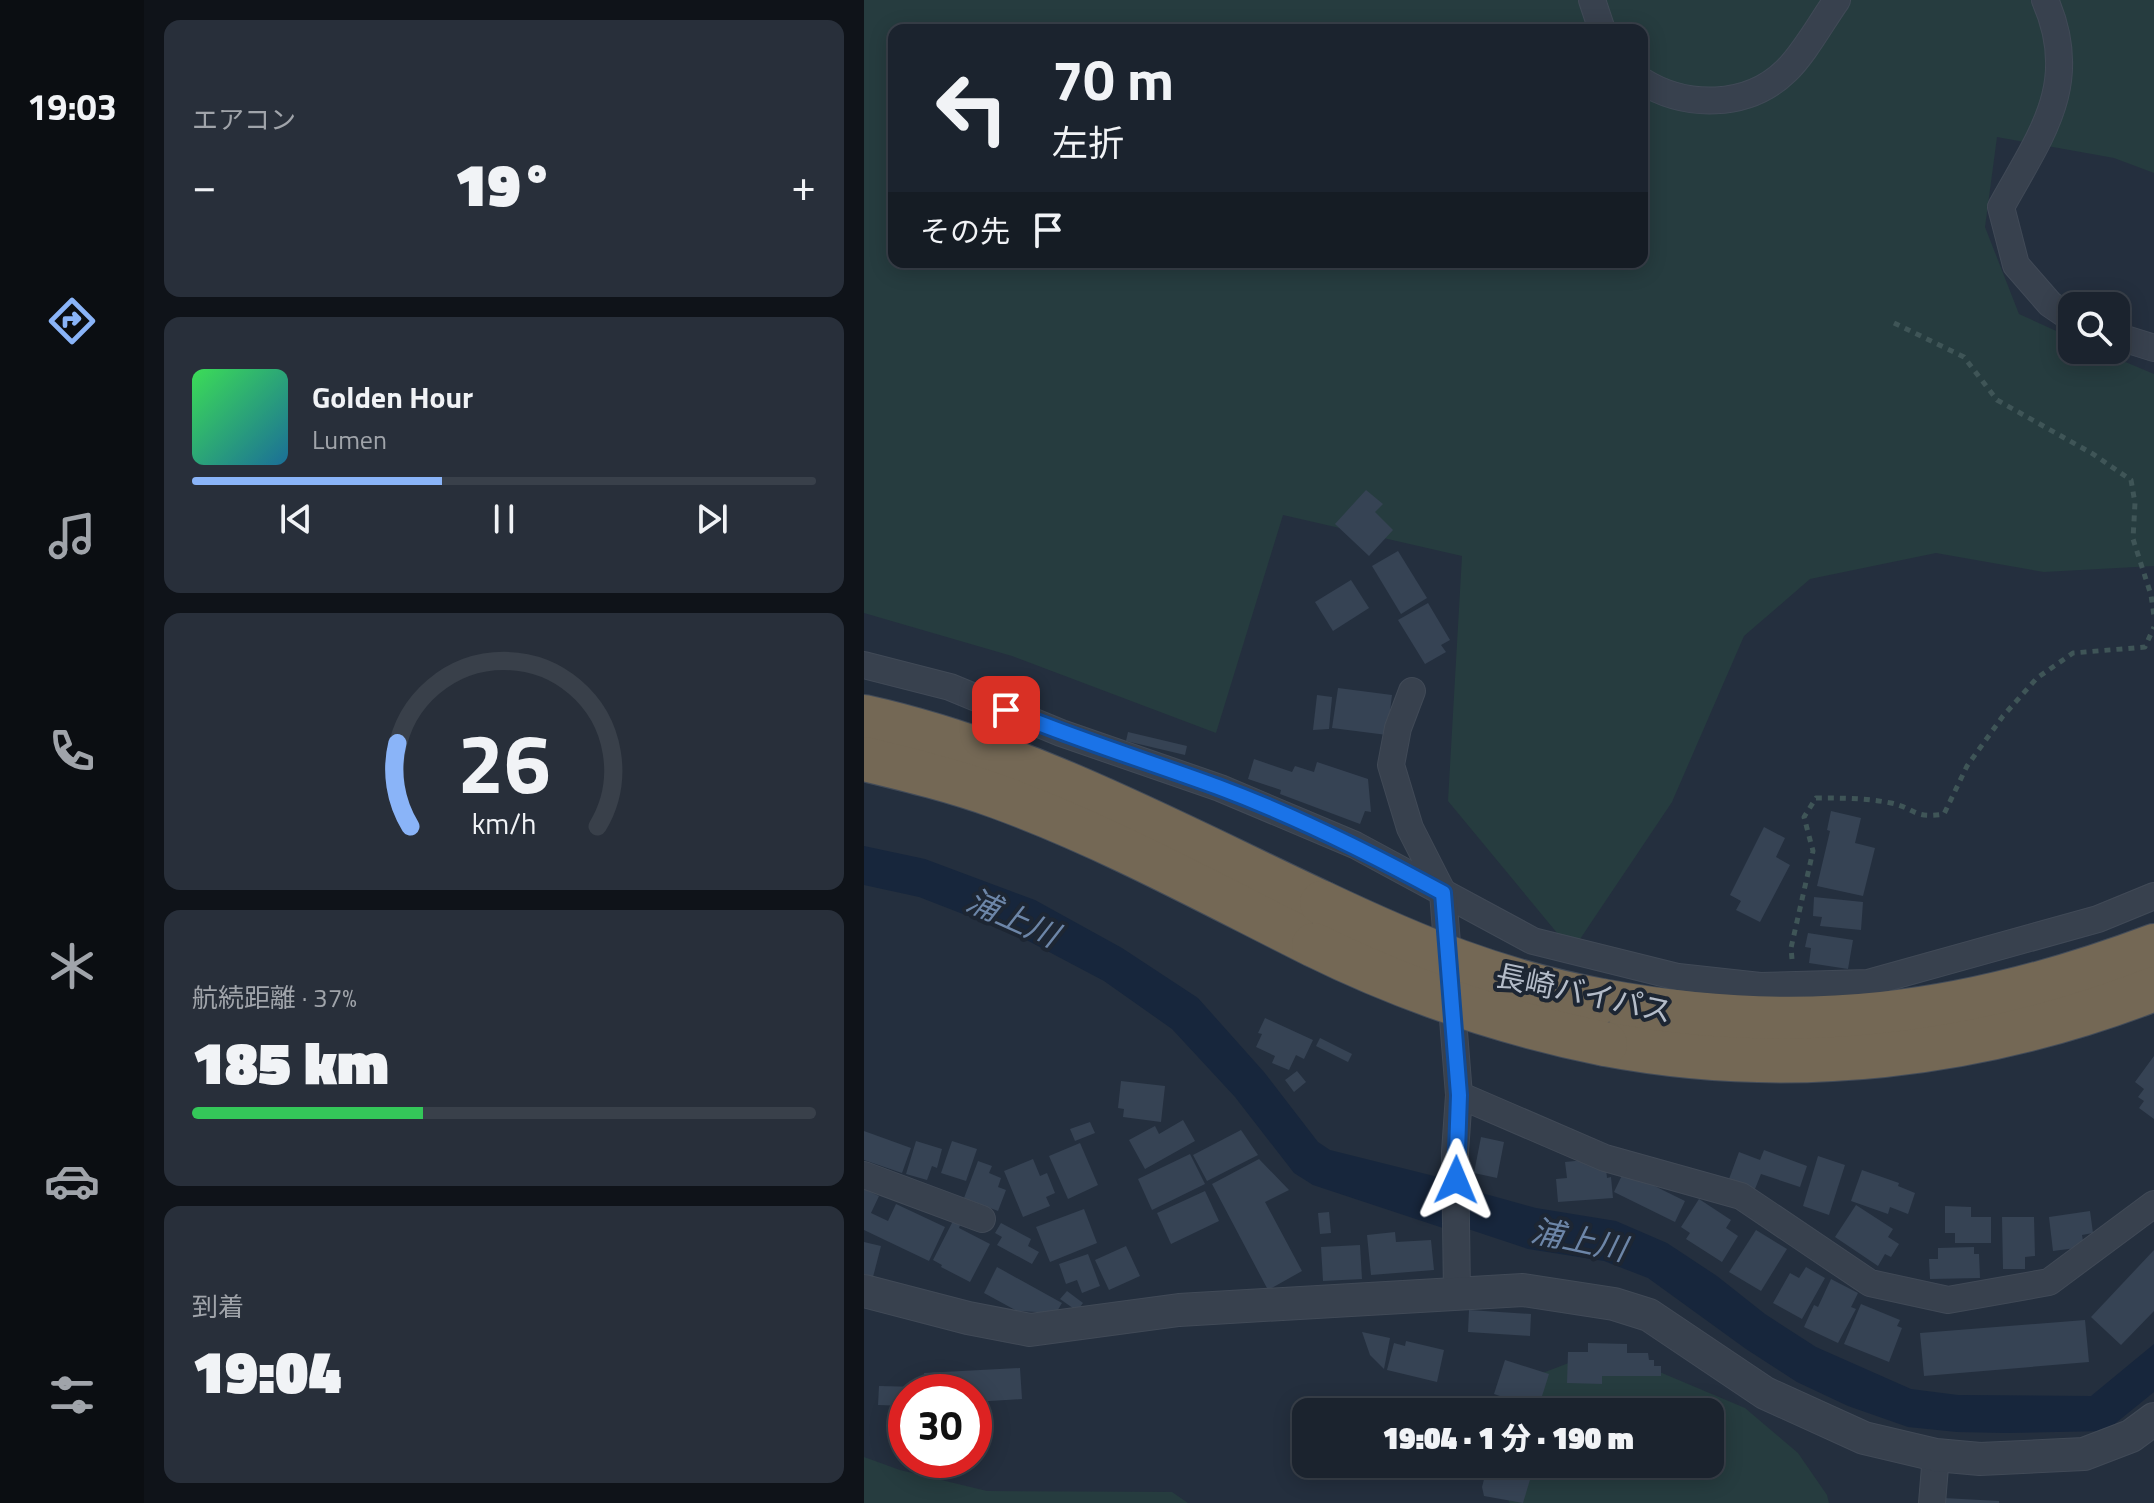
<!DOCTYPE html>
<html lang="ja">
<head>
<meta charset="utf-8">
<style>
  :root { --surface:#1b232e; --page:#282f3a; --text:#f1f3f6; --muted:#a0a4aa; --line:#39404a; --accent:#8ab4f8 }
  body { margin:0; font-family:"Titillium Web","Noto Sans JP",sans-serif; background:var(--page); color:var(--text); height:100vh; display:flex; flex-direction:column; font-size:30px; white-space:nowrap }
  * { box-sizing:border-box; margin:0 }
  p { font-size:26px; color:var(--muted) }
  .icon { flex:none; width:44px; height:44px; fill:none; stroke:currentColor; stroke-width:2; stroke-linecap:round; stroke-linejoin:round }
  .map { position:relative; flex:1; overflow:hidden }
  .panel { display:flex; flex-direction:column; gap:20px; padding:20px; background:#0f1319; width:720px }
  .panel>* { flex:none }
  .banner { position:absolute; left:24px; top:24px; width:760px; height:244px; border-radius:16px; box-shadow:0 4px 20px #0003,0 0 0 2px var(--line); background:#1b232e; color:var(--text); overflow:hidden }
  .tools { position:absolute; left:1194px; top:292px; display:grid; gap:16px }
  .tools a { display:grid; place-items:center; width:72px; height:72px; border-radius:16px; background:var(--surface); box-shadow:0 4px 20px #0003,0 0 0 2px var(--line); font-size:40px }
  .speed { position:absolute; left:24px; top:1374px; display:flex; gap:16px; font-size:40px; font-weight:700; text-align:center }
  .speed>* { display:grid; place-content:center; width:104px; height:104px; border-radius:50%; background:var(--surface); box-shadow:0 4px 20px #0003,0 0 0 2px var(--line); line-height:1 }
  .speed .limit { border:12px solid #d22; background:#fff; color:#111 }
  .pin { position:absolute; display:grid; place-items:center; width:68px; height:68px; color:#fff; margin:-34px; border-radius:16px; box-shadow:0 4px 12px #0006 }
  .me { position:absolute; width:88px; margin:-44px; rotate:1deg; stroke-linejoin:round; filter:drop-shadow(0 0 6px #0008) }
  .turn { display:flex; align-items:center; gap:28px; height:168px; padding:0 32px; font-size:36px }
  .turn .icon { width:104px; height:104px; stroke-width:2.5 }
  .turn b { display:block; font-size:56px; line-height:68px }
  .then { display:flex; align-items:center; height:76px; padding:0 32px; background:#0003; gap:16px; font-size:30px }
  .big { font-size:60px; font-weight:800; line-height:1.1 }
  .panel .tile { flex:1; display:flex; flex-direction:column; justify-content:center; gap:12px; min-width:0; padding:0 28px; border-radius:16px; background:var(--page) }
  .panel .dial { align-items:center; gap:0 }
  .dial svg { height:208px; overflow:visible; fill:none; stroke:var(--line); stroke-width:7; stroke-linecap:round; text-anchor:middle }
  .dial text { fill:var(--text); stroke:none }
  .song { display:flex; align-items:center; gap:24px }
  .cover { width:96px; height:96px; border-radius:12px; background:linear-gradient(135deg,hsl(130 70% 55%),hsl(200 70% 35%)) }
  .played { height:8px; border-radius:4px; background:linear-gradient(90deg,var(--accent) 40%,var(--line) 40%) }
  .keys { display:flex; justify-content:space-around; direction:ltr }
  .heat { display:flex; justify-content:space-between; align-items:center; font-size:44px; direction:ltr }
  .charge { height:12px; border-radius:6px; background:linear-gradient(90deg,#34c759 37%,var(--line) 0) }
  .trip { position:absolute; left:428px; top:1398px; width:432px; height:80px; border-radius:16px; background:var(--surface); box-shadow:0 4px 20px #0003,0 0 0 2px var(--line); font-weight:800; line-height:80px; text-align:center }
  main { display:flex; flex:1; min-height:0 }
  .dock { display:flex; flex-direction:column; width:144px; justify-content:space-around; align-items:center; background:#0b0e12; color:var(--muted) }
  .dock .icon { width:56px; height:56px }
  .dock .selected { color:var(--accent) }
  .dock b { font-size:36px; color:var(--text) }
  .map>svg:first-child { display:block }
  .green { fill:#263c3f; fill-rule:evenodd }
  .water { fill:#17263c }
  .building { fill:#364354 }
  .lines { fill:none; stroke-linecap:round; stroke-linejoin:round }
  .minor-casing { stroke:#414a57; stroke-width:28 }
  .tertiary-casing { stroke:#414a57; stroke-width:34 }
  .motorway-casing { stroke:#434c59; stroke-width:46 }
  .path { stroke:#3f5557; stroke-width:5; stroke-dasharray:6 6; stroke-linecap:butt }
  .minor { stroke:#38414e; stroke-width:26 }
  .tertiary { stroke:#38414e; stroke-width:32 }
  .motorway { stroke:#746855; stroke-width:44 }
  .motorway-bridge-casing { stroke:#434c59; stroke-width:46; stroke-linecap:butt }
  .motorway-bridge { stroke:#746855; stroke-width:44 }
  .route-casing { stroke:#114b97; stroke-width:20 }
  .route { stroke:#1a73e8; stroke-width:14 }
  .labels { text-anchor:middle; dominant-baseline:central; stroke-width:8; stroke-linejoin:round; paint-order:stroke }
  .street-label { font-size:30px; fill:#b4bcc9; stroke:#1d2633 }
  .water-label { font-size:32px; font-style:italic; fill:#6d86a8; stroke:#1d2633 }
</style>
</head>
<body>
<main>
<nav class="dock">
<b>19:03</b>
<svg class="icon selected" aria-label="directions" viewBox="0 0 24 24"><path d="M12 3l9 9-9 9-9-9zM9 14v-3h6M13 9l2 2-2 2"/></svg>
<svg class="icon" aria-label="music" viewBox="0 0 24 24"><path d="M9 18V5l10-2v13"/><circle cx="6" cy="18" r="3"/><circle cx="16" cy="16" r="3"/></svg>
<svg class="icon" aria-label="phone" viewBox="0 0 24 24"><path d="M5 4h4l2 5-3 2q2 4 5 5l2-3 5 2v4C11 20 4 13 5 4z"/></svg>
<svg class="icon" aria-label="climate" viewBox="0 0 24 24"><path d="M12 3v18M4 7l16 10M4 17L20 7"/></svg>
<svg class="icon" aria-label="car" viewBox="0 0 24 24"><path d="M5 17H2v-5l4-1 3-4h7l3 4 3 1v5h-3M9 17h6M6 11h13"/><circle cx="7" cy="17" r="2"/><circle cx="17" cy="17" r="2"/></svg>
<svg class="icon" aria-label="filters" viewBox="0 0 24 24"><path d="M4 7h16M4 17h16"/><circle cx="9" cy="7" r="2"/><circle cx="15" cy="17" r="2"/></svg>
</nav>
<section class="panel">
<div class="tile"><p>エアコン</p>
<div class="heat"><a>−</a><b class="big">19°</b><a>+</a></div>
</div>
<div class="tile">
<div class="song"><i class="cover"></i><div><b>Golden Hour</b><p>Lumen</p></div></div>
<div class="played"></div>
<div class="keys"><svg class="icon" aria-label="previous" viewBox="0 0 24 24"><path d="M18 5L8 12l10 7zM5 5v14"/></svg><svg class="icon" aria-label="pause" viewBox="0 0 24 24"><path d="M8 5v14M16 5v14"/></svg><svg class="icon" aria-label="next" viewBox="0 0 24 24"><path d="M6 5l10 7-10 7zM19 5v14"/></svg></div>
</div>
<div class="tile dial"><svg viewBox="0 0 100 80">
<path d="M14 69A42 42 0 1 1 86 69"/>
<path d="M14 69A42 42 0 0 1 9 37" stroke="#8ab4f8"/>
<text x="50" y="56" font-size="32" font-weight="700">26</text>
<text x="50" y="72" font-size="11">km/h</text>
</svg></div>
<div class="tile"><p>航続距離 · 37%</p><b class="big">185 km</b><div class="charge"></div></div>
<div class="tile"><p>到着</p><b class="big">19:04</b></div>
</section>
<div class="map">
<svg width="1290" height="1503" viewBox="0 0 1290 1503">
  <rect width="100%" height="100%" fill="#242f3e"/>
  <g class="green">
    <path d="M0,0H1290V173L1250,158L1133,137L1121,227L1155,314L1208,338V350H1233L1290,374V566L1180,572L1072,553L946,579L880,636L808,802L708,951L584,801L598,556L419,515L352,733L148,656L0,613ZM30,30H778V262H30Z"/>
    <path d="M741,1349L881,1408L934,1453L963,1495L965,1503H646L639,1491L642,1464H846V1412H655L676,1374Z"/>
    <path d="M0,1457L36,1470L123,1491L308,1492L324,1503H0Z"/>
  </g>
  <path class="water" d="M0,846L61,859L171,900L258,948L334,998L400,1072L454,1142L466,1150L582,1179L607,1190L672,1208L752,1221L803,1243L853,1276L901,1314L952,1347L1047,1389L1094,1395L1227,1396L1290,1344V1392L1242,1431L1142,1433L1093,1432L1044,1427L984,1406L933,1382L882,1349L784,1278L740,1261L664,1249L607,1230L582,1229L449,1185L430,1173L371,1097L308,1029L240,981L153,935L55,897L0,885Z"/>
  <g class="building">
    <path d="M502,490L519,504L511,512L529,530L505,556L471,524Z"/>
    <path d="M534,551L563,598L537,614L508,566Z"/>
    <path d="M487,580L505,608L469,631L451,602Z"/>
    <path d="M564,603L586,640L577,645L582,652L561,664L534,620Z"/>
    <path d="M474,688L528,695L523,735L468,728Z"/>
    <path d="M453,695L468,697L465,729L449,730Z"/>
    <path d="M264,732L323,746L321,755L262,741Z"/>
    <path d="M390,759L428,772L431,766L450,772L453,762L504,779L507,812L501,811L496,824L416,794L417,790L384,779Z"/>
    <path d="M967,811L997,818L991,843L1011,848L999,896L953,886L966,831L963,830Z"/>
    <path d="M900,827L921,838L912,857L926,865L896,922L872,910L877,901L866,895Z"/>
    <path d="M950,897L999,902L997,930L956,926L958,917L949,916Z"/>
    <path d="M944,933L989,940L984,969L945,963L947,948L941,947Z"/>
    <path d="M401,1018L449,1040L440,1059L432,1055L425,1070L408,1063L411,1056L392,1047L398,1034L394,1033Z"/>
    <path d="M456,1038L488,1054L484,1062L452,1046Z"/>
    <path d="M1290,1056V1119L1275,1108L1280,1101L1274,1097L1280,1089L1271,1082Z"/>
    <path d="M433,1071L442,1082L430,1092L421,1080Z"/>
    <path d="M257,1081L301,1086L297,1122L259,1117L260,1109L254,1108Z"/>
    <path d="M319,1120L331,1141L281,1169L265,1140L291,1126L295,1134Z"/>
    <path d="M226,1122L231,1133L211,1141L206,1129Z"/>
    <path d="M377,1130L394,1155L343,1181L329,1155Z"/>
    <path d="M0,1131L47,1148L38,1173L0,1160Z"/>
    <path d="M617,1137L640,1142L633,1178L610,1173Z"/>
    <path d="M52,1141L78,1149L73,1168L68,1166L63,1180L42,1174Z"/>
    <path d="M88,1141L113,1149L102,1181L77,1173Z"/>
    <path d="M216,1143L234,1185L204,1199L185,1156Z"/>
    <path d="M900,1150L943,1166L936,1187L897,1174L891,1189L865,1179L875,1152L896,1160Z"/>
    <path d="M326,1154L341,1184L288,1210L274,1179Z"/>
    <path d="M954,1156L981,1165L965,1215L939,1206Z"/>
    <path d="M741,1158L743,1178L747,1177L749,1198L694,1202L692,1179L703,1178L701,1162Z"/>
    <path d="M169,1159L176,1176L183,1173L191,1193L182,1197L186,1206L159,1217L140,1171Z"/>
    <path d="M395,1159L425,1190L401,1202L438,1271L404,1290L348,1184Z"/>
    <path d="M114,1161L128,1166L125,1173L137,1178L134,1187L142,1190L134,1211L100,1198Z"/>
    <path d="M998,1170L1035,1183L1034,1186L1051,1193L1044,1214L1026,1207L1024,1214L987,1201Z"/>
    <path d="M760,1171L821,1201L811,1222L750,1192Z"/>
    <path d="M0,1189L15,1196L7,1213L24,1221L32,1204L81,1227L65,1261L0,1230Z"/>
    <path d="M341,1191L355,1221L307,1244L293,1213Z"/>
    <path d="M835,1199L867,1220L862,1228L874,1236L858,1262L822,1239L826,1233L817,1227Z"/>
    <path d="M992,1205L1029,1229L1024,1237L1035,1244L1027,1257L1021,1254L1014,1266L971,1237Z"/>
    <path d="M1081,1206L1107,1207V1217H1127V1243H1091V1233H1081Z"/>
    <path d="M220,1209L233,1243L186,1262L172,1227Z"/>
    <path d="M1226,1211L1229,1233L1218,1235L1220,1247L1189,1251L1185,1217Z"/>
    <path d="M465,1212L467,1233L456,1234L454,1213Z"/>
    <path d="M1138,1217H1170L1171,1256L1161,1257V1269H1139Z"/>
    <path d="M89,1221L96,1225L95,1228L126,1244L106,1282L77,1267L78,1265L69,1260Z"/>
    <path d="M137,1223L167,1239L164,1246L175,1252L168,1264L133,1245L138,1237L131,1233Z"/>
    <path d="M892,1230L923,1249L897,1291L865,1272Z"/>
    <path d="M531,1232L532,1242L567,1240L570,1270L507,1275L503,1235Z"/>
    <path d="M0,1242L17,1246L9,1277L0,1274Z"/>
    <path d="M496,1245L498,1279L459,1281L457,1247Z"/>
    <path d="M262,1246L276,1276L245,1290L231,1260Z"/>
    <path d="M1110,1247V1254H1115L1116,1278L1066,1279L1065,1259H1074V1248Z"/>
    <path d="M1290,1250V1311L1257,1345L1227,1317Z"/>
    <path d="M224,1254L236,1286L218,1293L213,1280L202,1284L195,1264Z"/>
    <path d="M133,1267L198,1303L192,1313L153,1311L120,1293Z"/>
    <path d="M942,1267L961,1278L938,1319L909,1303L926,1273L935,1278Z"/>
    <path d="M967,1279L994,1293L987,1307L992,1309L974,1343L940,1327L950,1305L954,1307Z"/>
    <path d="M203,1291L219,1303L213,1311L196,1299Z"/>
    <path d="M997,1304L1036,1320L1033,1326L1038,1328L1025,1362L980,1344Z"/>
    <path d="M605,1310L667,1314L666,1336L604,1332Z"/>
    <path d="M1221,1320L1225,1362L1060,1376L1056,1333Z"/>
    <path d="M498,1332L526,1338L520,1369L506,1355Z"/>
    <path d="M542,1341L580,1350L573,1382L523,1370L530,1343L541,1346Z"/>
    <path d="M724,1343L763,1344V1353H784L785,1360H790V1366H797V1376H738V1384L703,1383L704,1352H724Z"/>
    <path d="M641,1360L685,1374L674,1409L630,1394Z"/>
    <path d="M156,1368L158,1399L110,1402V1392H61L60,1373Z"/>
    <path d="M15,1386L56,1387V1392H42V1406L14,1405Z"/>
    <path d="M624,1464L668,1473L659,1503L620,1496L618,1487Z"/>
    <path d="M1080,1498L1135,1501V1503H1080Z"/>
  </g>
  <g class="lines">
    <g class="minor-casing">
      <g id="minor">
        <path d="M728,0L738,30"/>
        <path d="M1181,0C1218,84 1176,136 1137,207L1152,265L1186,304L1208,319"/>
        <path d="M778,81C821,108 883,109 922,71C940,54 958,21 973,0"/>
        <path d="M1252,336L1290,348"/>
        <path d="M0,665L86,687L197,733L356,788L491,845L669,941L814,977L896,986L1004,983L1234,919L1290,896"/>
        <path d="M548,691L534,728L527,765L546,828L579,893L595,1095L591,1152L593,1294"/>
        <path d="M595,1095L741,1158L877,1196L1006,1283L1084,1300L1185,1282L1290,1204"/>
        <path d="M0,1175L118,1219"/>
        <path d="M1068,1503L1072,1455"/>
      </g>
    </g>
    <g class="tertiary-casing">
      <path id="tertiary" d="M0,1291L104,1318L166,1330L315,1310L659,1290L750,1304L785,1315L901,1393L1000,1438L1072,1455L1116,1459L1220,1454L1267,1436L1290,1419"/>
    </g>
    <g class="motorway-casing">
      <g id="motorway">
        <path d="M0,717C163,753 308,833 458,903"/>
        <path d="M0,759C46,770 91,781 135,797C244,837 346,893 450,945"/>
        <path d="M738,1001C938,1038 1101,1017 1290,946"/>
        <path d="M741,1044C926,1079 1115,1057 1290,989"/>
      </g>
    </g>
    <g class="path">
      <path d="M1030,323L1100,357L1133,400L1229,454L1267,480L1271,503L1269,539L1287,595L1290,616"/>
      <path d="M928,959L927,948L949,851L940,817L952,798C977,798 1002,798 1027,803C1054,809 1048,819 1080,814L1103,766L1139,716L1173,678L1209,653L1281,647L1290,627"/>
    </g>
    <use href="#minor" class="minor"/>
    <use href="#tertiary" class="tertiary"/>
    <use href="#motorway" class="motorway"/>
    <g class="motorway-bridge-casing">
      <g id="motorway-bridge">
        <path d="M458,903C553,948 635,982 738,1001"/>
        <path d="M450,945C543,991 639,1023 741,1044"/>
      </g>
    </g>
    <use href="#motorway-bridge" class="motorway-bridge"/>
  </g>
  <g class="lines">
    <g class="route-casing">
      <path id="route" d="M142,710C211,739 283,761 354,787C432,816 506,853 579,893L595,1095L592,1180"/>
    </g>
    <use href="#route" class="route"/>
  </g>
  <g class="labels">
    <g class="street-label">
      <text transform="translate(720 993) rotate(12)">長崎バイパス</text>
    </g>
    <g class="water-label">
      <text transform="translate(149 917) rotate(24)">浦上川</text>
      <text transform="translate(715 1239) rotate(12)">浦上川</text>
    </g>
  </g>
</svg>
<div class="tools">
<a><svg class="icon" aria-label="search" viewBox="0 0 24 24"><circle cx="10" cy="10" r="6"/><path d="M15 15l6 6"/></svg></a>
</div>
<div class="speed"><div class="limit">30</div></div>
<div class="pin" style="left:142px;top:710px;background:#d93025"><svg class="icon" aria-label="arrive" viewBox="0 0 24 24"><path d="M6 21V4h12l-3 4 3 4H6"/></svg></div>
<svg class="me" style="left:592px;top:1180px" viewBox="-20 -20 40 40"><path d="M0-17L14 15 0 8-14 15z" fill="#1a73e8" stroke="#fff" stroke-width="4"/></svg>
<div class="trip">19:04 · 1 分 · 190 m</div>
<div class="banner">
<div class="turn"><svg class="icon" aria-label="left" viewBox="0 0 24 24"><path d="M17 20v-9H6M10 6l-5 5 5 5"/></svg><div><b>70 m</b>左折</div></div>
<div class="then">その先<svg class="icon" aria-label="arrive" viewBox="0 0 24 24"><path d="M6 21V4h12l-3 4 3 4H6"/></svg></div>
</div>
</div>
</main>
</body>
</html>
